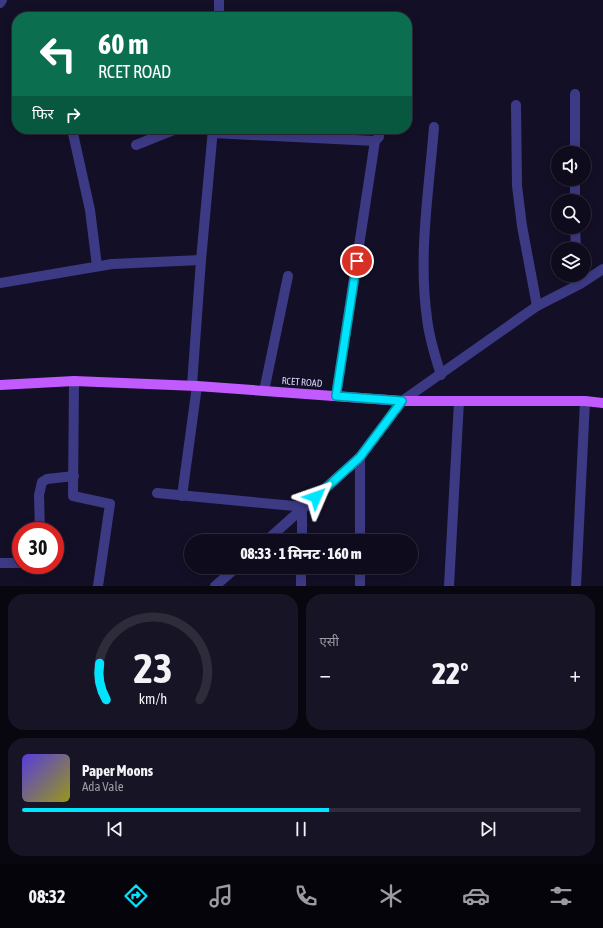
<!DOCTYPE html>
<html lang="hi">
<head>
<meta charset="utf-8">
<style>
  :root { --surface:#0e0b1c; --page:#171425; --text:#f1f3f6; --muted:#9b9ba3; --line:#2e2b3b; --accent:#00e5ff }
  body { margin:0; font-family:"Asap Condensed","Noto Sans Devanagari",sans-serif; background:var(--page); color:var(--text); height:100vh; display:flex; flex-direction:column; font-size:15px; white-space:nowrap }
  * { box-sizing:border-box; margin:0 }
  p { font-size:13px; color:var(--muted) }
  .icon { flex:none; width:22px; height:22px; fill:none; stroke:currentColor; stroke-width:2; stroke-linecap:round; stroke-linejoin:round }
  .map { position:relative; height:586px; overflow:hidden }
  .drawer { display:flex; flex-direction:column; gap:8px; padding:8px; background:#08060f; flex:1 }
  .drawer>* { flex:none }
  .top-card { position:absolute; left:12px; top:12px; width:400px; height:122px; border-radius:16px; box-shadow:0 2px 10px #0003,0 0 0 1px var(--line); background:#0b6e4f; color:#fff; overflow:hidden }
  .tools { position:absolute; left:551px; top:146px; display:grid; gap:8px }
  .tools a { display:grid; place-items:center; width:40px; height:40px; border-radius:50%; background:var(--surface); box-shadow:0 2px 10px #0003,0 0 0 1px var(--line); font-size:20px }
  .speed { position:absolute; left:12px; top:522px; display:flex; gap:8px; font-size:20px; font-weight:700; text-align:center }
  .speed>* { display:grid; place-content:center; width:52px; height:52px; border-radius:50%; background:var(--surface); box-shadow:0 2px 10px #0003,0 0 0 1px var(--line); line-height:1 }
  .speed .limit { border:6px solid #d22; background:#fff; color:#111 }
  .pin { position:absolute; display:grid; place-items:center; width:34px; height:34px; color:#fff; margin:-17px; border:2px solid #fff; border-radius:50%; box-shadow:0 1px 4px #0007 }
  .me { position:absolute; width:44px; margin:-22px; rotate:47deg; stroke-linejoin:round; filter:drop-shadow(0 0 3px #0008) }
  .turn { display:flex; align-items:center; gap:14px; height:84px; padding:0 20px; font-size:18px }
  .turn .icon { width:52px; height:52px; stroke-width:2.5 }
  .turn b { display:block; font-size:28px; line-height:34px }
  .then { display:flex; align-items:center; height:38px; padding:0 20px; background:#0003; gap:8px; font-size:15px }
  .big { font-size:30px; font-weight:800; line-height:1.1 }
  .drawer .card { flex:1; display:flex; flex-direction:column; justify-content:center; gap:6px; min-width:0; padding:0 14px; border-radius:16px; background:var(--page) }
  .drawer .dial { align-items:center; gap:0 }
  .dial svg { height:104px; overflow:visible; fill:none; stroke:var(--line); stroke-width:7; stroke-linecap:round; text-anchor:middle }
  .dial text { fill:var(--text); stroke:none }
  .song { display:flex; align-items:center; gap:12px }
  .cover { width:48px; height:48px; border-radius:6px; background:linear-gradient(135deg,hsl(250 70% 55%),hsl(60 70% 35%)) }
  .played { height:4px; border-radius:2px; background:linear-gradient(90deg,var(--accent) 55%,var(--line) 55%) }
  .keys { display:flex; justify-content:space-around; direction:ltr }
  .heat { display:flex; justify-content:space-between; align-items:center; font-size:22px; direction:ltr }
  .drawer .tiles { flex:1; display:grid; gap:8px; grid-template-columns:1fr 1fr }
  .card:last-child { grid-column:span 2 }
  .trip { position:absolute; left:184px; top:534px; width:234px; height:40px; border-radius:20px; background:var(--surface); box-shadow:0 2px 10px #0003,0 0 0 1px var(--line); font-weight:800; line-height:40px; text-align:center }
  .menu { display:flex; height:64px; justify-content:space-around; align-items:center; background:#06040b; color:var(--muted) }
  .menu .icon { width:28px; height:28px }
  .menu .current { color:var(--accent) }
  .menu b { font-size:18px; color:var(--text) }
  .map>svg:first-child { display:block }
  .lines { fill:none; stroke-linecap:round; stroke-linejoin:round }
  .minor { stroke:#3d3a85; stroke-width:10 }
  .major { stroke:#c25bff; stroke-width:10 }
  .route-casing { stroke:#0095a6; stroke-width:10 }
  .route { stroke:#00e5ff; stroke-width:7 }
  .labels { text-anchor:middle; dominant-baseline:central; stroke-width:4; stroke-linejoin:round; paint-order:stroke }
  .street-label { font-size:10px; fill:#d9d4ff; stroke:#130f26 }
</style>
</head>
<body>
<div class="map">
<svg width="603" height="586" viewBox="0 0 603 586">
  <rect width="100%" height="100%" fill="#130f26"/>
  <g class="lines">
    <g class="minor">
      <path d="M219,0V17"/>
      <path d="M0,3L2,0"/>
      <path d="M516,105L517,186L522,226L537,306"/>
      <path d="M434,127C429,190 418,255 427,318C429,338 435,356 441,375"/>
      <path d="M72,129L90,210L97,266"/>
      <path d="M213,133L375,141"/>
      <path d="M136,145L176,129"/>
      <path d="M575,153V94"/>
      <path d="M575,201V179"/>
      <path d="M575,227L576,249"/>
      <path d="M0,283L112,264L201,260"/>
      <path d="M74,381L73,496L110,504L98,586"/>
      <path d="M192,385L201,260L213,129"/>
      <path d="M264,391L288,276"/>
      <path d="M336,396L375,141L379,137L378,129"/>
      <path d="M360,457V541"/>
      <path d="M157,493L305,507"/>
      <path d="M182,496L197,386"/>
      <path d="M40,531L39,495L42,482L47,479L74,476"/>
      <path d="M266,541L360,457L402,401L537,306L580,284L603,269"/>
      <path d="M302,541V510"/>
      <path d="M0,563H21"/>
      <path d="M360,567V586"/>
      <path d="M215,586L237,567"/>
      <path d="M301,586V567"/>
      <path d="M449,586L459,401"/>
      <path d="M576,586L585,401"/>
    </g>
    <path class="major" d="M0,385L74,381L197,386L402,401H585L603,403"/>
  </g>
  <g class="lines">
    <g class="route-casing">
      <path id="route" d="M316,497L360,457L402,401L336,396L357,261"/>
    </g>
    <use href="#route" class="route"/>
  </g>
  <g class="labels">
    <g class="street-label">
      <text transform="translate(302 382) rotate(4)">RCET ROAD</text>
    </g>
  </g>
</svg>
<div class="tools">
<a><svg class="icon" aria-label="sound" viewBox="0 0 24 24"><path d="M4 9h4l5-4v14l-5-4H4zM17 9q2 3 0 6"/></svg></a>
<a><svg class="icon" aria-label="search" viewBox="0 0 24 24"><circle cx="10" cy="10" r="6"/><path d="M15 15l6 6"/></svg></a>
<a><svg class="icon" aria-label="layers" viewBox="0 0 24 24"><path d="M12 4l9 5-9 5-9-5zM3 14l9 5 9-5"/></svg></a>
</div>
<div class="speed"><div class="limit">30</div></div>
<div class="pin" style="left:357px;top:261px;background:#d93025"><svg class="icon" aria-label="arrive" viewBox="0 0 24 24"><path d="M6 21V4h12l-3 4 3 4H6"/></svg></div>
<svg class="me" style="left:316px;top:497px" viewBox="-20 -20 40 40"><path d="M0-17L14 15 0 8-14 15z" fill="#00e5ff" stroke="#fff" stroke-width="4"/></svg>
<div class="trip">08:33 · 1 मिनट · 160 m</div>
<div class="top-card">
<div class="turn"><svg class="icon" aria-label="left" viewBox="0 0 24 24"><path d="M17 20v-9H6M10 6l-5 5 5 5"/></svg><div><b>60 m</b>RCET ROAD</div></div>
<div class="then">फिर<svg class="icon" aria-label="right" viewBox="0 0 24 24"><path d="M7 20v-9h11M14 6l5 5-5 5"/></svg></div>
</div>
</div>
<section class="drawer">
<div class="tiles">
<div class="card dial"><svg viewBox="0 0 100 80">
<path d="M14 69A42 42 0 1 1 86 69"/>
<path d="M14 69A42 42 0 0 1 9 41" stroke="#00e5ff"/>
<text x="50" y="56" font-size="32" font-weight="700">23</text>
<text x="50" y="72" font-size="11">km/h</text>
</svg></div>
<div class="card"><p>एसी</p>
<div class="heat"><a>−</a><b class="big">22°</b><a>+</a></div>
</div>
<div class="card">
<div class="song"><i class="cover"></i><div><b>Paper Moons</b><p>Ada Vale</p></div></div>
<div class="played"></div>
<div class="keys"><svg class="icon" aria-label="previous" viewBox="0 0 24 24"><path d="M18 5L8 12l10 7zM5 5v14"/></svg><svg class="icon" aria-label="pause" viewBox="0 0 24 24"><path d="M8 5v14M16 5v14"/></svg><svg class="icon" aria-label="next" viewBox="0 0 24 24"><path d="M6 5l10 7-10 7zM19 5v14"/></svg></div>
</div>
</div>
</section>
<nav class="menu">
<b>08:32</b>
<svg class="icon current" aria-label="directions" viewBox="0 0 24 24"><path d="M12 3l9 9-9 9-9-9zM9 14v-3h6M13 9l2 2-2 2"/></svg>
<svg class="icon" aria-label="music" viewBox="0 0 24 24"><path d="M9 18V5l10-2v13"/><circle cx="6" cy="18" r="3"/><circle cx="16" cy="16" r="3"/></svg>
<svg class="icon" aria-label="phone" viewBox="0 0 24 24"><path d="M5 4h4l2 5-3 2q2 4 5 5l2-3 5 2v4C11 20 4 13 5 4z"/></svg>
<svg class="icon" aria-label="climate" viewBox="0 0 24 24"><path d="M12 3v18M4 7l16 10M4 17L20 7"/></svg>
<svg class="icon" aria-label="car" viewBox="0 0 24 24"><path d="M5 17H2v-5l4-1 3-4h7l3 4 3 1v5h-3M9 17h6M6 11h13"/><circle cx="7" cy="17" r="2"/><circle cx="17" cy="17" r="2"/></svg>
<svg class="icon" aria-label="filters" viewBox="0 0 24 24"><path d="M4 7h16M4 17h16"/><circle cx="9" cy="7" r="2"/><circle cx="15" cy="17" r="2"/></svg>
</nav>
</body>
</html>
